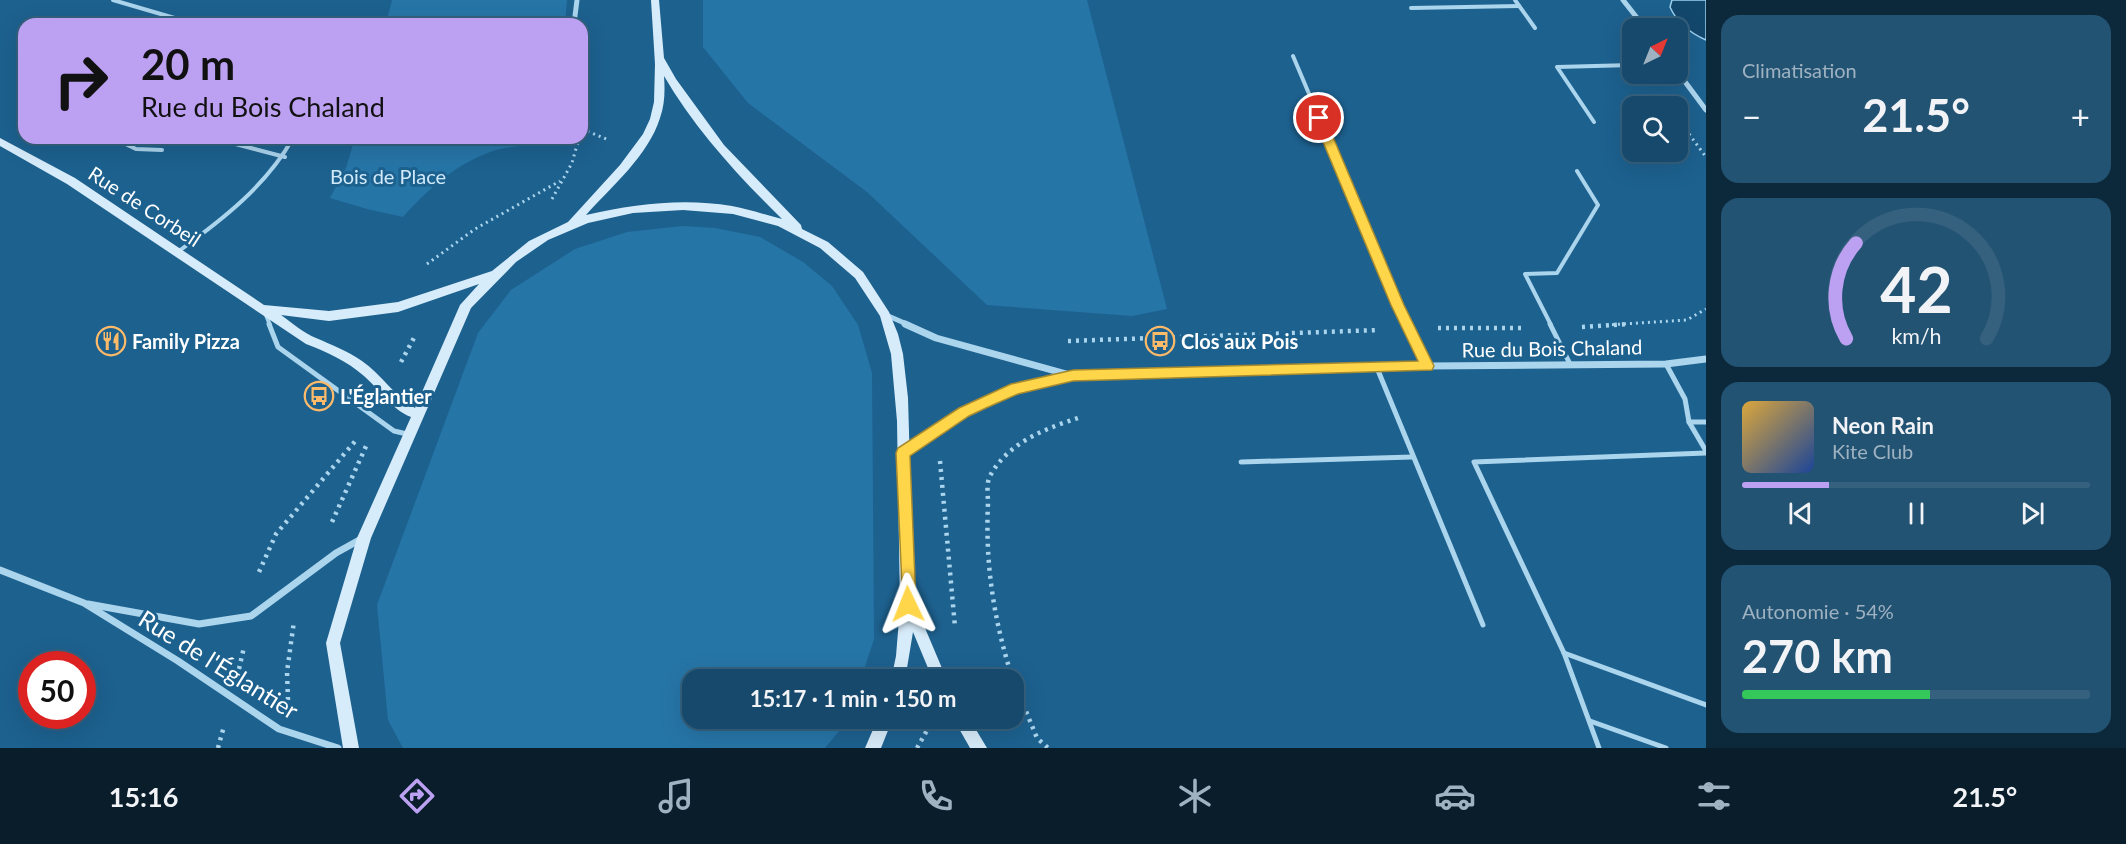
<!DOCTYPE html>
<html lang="fr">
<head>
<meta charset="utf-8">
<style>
  :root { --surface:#16496b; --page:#235373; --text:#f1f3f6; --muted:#9eb2c1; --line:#35617e; --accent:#bca0f2 }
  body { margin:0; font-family:Lato,sans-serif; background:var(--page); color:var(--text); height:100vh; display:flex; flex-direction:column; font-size:22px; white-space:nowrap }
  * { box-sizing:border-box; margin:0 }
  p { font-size:20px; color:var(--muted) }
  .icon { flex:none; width:33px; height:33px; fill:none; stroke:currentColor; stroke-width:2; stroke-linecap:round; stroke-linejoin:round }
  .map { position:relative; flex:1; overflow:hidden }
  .sheet { display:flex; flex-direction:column; gap:15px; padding:15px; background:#0c283b; width:420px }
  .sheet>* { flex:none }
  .guide { position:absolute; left:18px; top:18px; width:570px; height:126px; border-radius:18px; box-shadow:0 6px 24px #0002,0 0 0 2px var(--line); background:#bca0f2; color:#111; overflow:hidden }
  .needle { width:39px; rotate:43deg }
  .controls { position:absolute; left:1622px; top:18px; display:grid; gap:12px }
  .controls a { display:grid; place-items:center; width:66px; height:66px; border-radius:12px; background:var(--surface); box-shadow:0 6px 24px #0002,0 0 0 2px var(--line); font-size:30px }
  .speed { position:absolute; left:18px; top:651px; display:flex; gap:12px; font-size:30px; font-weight:700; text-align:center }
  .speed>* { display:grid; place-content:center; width:78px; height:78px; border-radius:50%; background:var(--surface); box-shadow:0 6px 24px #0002,0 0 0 2px var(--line); line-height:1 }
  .speed .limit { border:9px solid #d22; background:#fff; color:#111 }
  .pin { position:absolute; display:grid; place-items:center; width:51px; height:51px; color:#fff; margin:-26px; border:3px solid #fff; border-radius:50%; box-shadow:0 2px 6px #0007 }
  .me { position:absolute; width:66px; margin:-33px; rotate:358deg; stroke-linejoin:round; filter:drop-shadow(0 0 4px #0008) }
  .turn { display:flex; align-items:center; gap:21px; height:126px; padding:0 24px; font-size:27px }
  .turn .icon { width:78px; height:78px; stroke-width:2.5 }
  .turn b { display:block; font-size:42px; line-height:51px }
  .big { font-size:45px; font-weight:700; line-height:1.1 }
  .sheet .widget { flex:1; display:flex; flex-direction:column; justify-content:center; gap:9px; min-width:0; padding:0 21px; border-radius:18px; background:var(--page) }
  .sheet .dial { align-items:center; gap:0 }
  .dial svg { height:156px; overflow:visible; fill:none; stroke:var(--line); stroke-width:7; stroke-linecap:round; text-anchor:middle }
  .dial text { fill:var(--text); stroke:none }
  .song { display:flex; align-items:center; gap:18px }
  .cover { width:72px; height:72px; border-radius:9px; background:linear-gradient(135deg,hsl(40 70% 55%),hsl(220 70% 35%)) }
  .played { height:6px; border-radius:3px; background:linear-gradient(90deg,var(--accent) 25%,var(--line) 25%) }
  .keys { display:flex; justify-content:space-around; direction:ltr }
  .heat { display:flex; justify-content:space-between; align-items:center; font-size:33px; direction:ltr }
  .charge { height:9px; border-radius:4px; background:linear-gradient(90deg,#34c759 54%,var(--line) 0) }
  .trip { position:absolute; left:682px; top:669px; width:342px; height:60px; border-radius:18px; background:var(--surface); box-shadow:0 6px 24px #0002,0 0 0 2px var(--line); font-weight:700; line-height:60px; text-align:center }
  .menu { display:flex; height:96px; justify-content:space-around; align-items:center; background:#091d2b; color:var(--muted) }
  .menu .icon { width:42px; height:42px }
  .menu .on { color:var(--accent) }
  .menu b { font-size:27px; color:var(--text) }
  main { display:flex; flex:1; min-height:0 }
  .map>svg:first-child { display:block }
  .green { fill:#2675a7 }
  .water { fill:#13486d; stroke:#9ed1ef; stroke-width:1.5 }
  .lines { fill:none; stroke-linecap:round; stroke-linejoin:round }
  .path-far1 { stroke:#abd4ed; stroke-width:3; stroke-dasharray:2 4; stroke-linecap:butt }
  .path { stroke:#abd4ed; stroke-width:4.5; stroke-dasharray:3 5; stroke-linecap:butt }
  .lane-far1 { stroke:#abd4ed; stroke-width:4 }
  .lane { stroke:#abd4ed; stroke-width:5 }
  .street-far1 { stroke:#abd4ed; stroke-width:5 }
  .street { stroke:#abd4ed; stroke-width:7 }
  .secondary { fill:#d7ecfa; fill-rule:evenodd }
  .route { fill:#ffd54a; stroke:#a68a30; stroke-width:1.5 }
  .labels { text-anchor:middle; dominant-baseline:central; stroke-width:6; stroke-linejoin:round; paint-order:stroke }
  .park-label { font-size:20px; fill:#d1eafa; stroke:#1d618f }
  .street-label { font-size:20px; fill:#fff; stroke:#1d618f }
  .poi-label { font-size:20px; font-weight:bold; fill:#fff; stroke:#1d618f; text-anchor:start }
  .near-street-label { font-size:24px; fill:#fff; stroke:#1d618f }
</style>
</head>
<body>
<main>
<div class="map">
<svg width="1706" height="748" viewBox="0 0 1706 748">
  <rect width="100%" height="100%" fill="#1d618f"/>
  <g class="green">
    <path d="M392,0H567L565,24H386Z"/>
    <path d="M703,0H1087L1167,309L1132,316L987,305L867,192L748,103L703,47Z"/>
    <path d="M355,138H540C528,147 511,146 496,150C458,162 429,188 403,217L367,209L330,198L346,168Z"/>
    <path d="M683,226L715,228L760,237L803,262L832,286L858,325L872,373L874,639L861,679L693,680V718L849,719L825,748H403L388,720L377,605L478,333L511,290L575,249L627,232Z"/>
  </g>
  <path class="water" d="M1672,0H1706V40C1690,33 1677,23 1670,7Z"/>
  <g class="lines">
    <g class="path-far1">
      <path d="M582,129L609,140"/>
      <path d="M1689,134L1706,157"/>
      <path d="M552,199L572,163L579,138"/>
      <path d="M427,264L475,229L560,181"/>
      <path d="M1606,325L1687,320L1706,309"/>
    </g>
    <g class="path">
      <path d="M1582,327L1628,324"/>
      <path d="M1438,328H1523"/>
      <path d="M1068,341L1379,330"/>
      <path d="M401,362L416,334"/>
      <path d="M940,461L955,627"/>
      <path d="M332,522L367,444"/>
      <path d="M259,572L276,534L357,439"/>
      <path d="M239,669L244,647"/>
      <path d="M1013,680C994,622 985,564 988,503C988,494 986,484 990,476C1008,442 1047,428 1081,417"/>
      <path d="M1014,682L1037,738L1048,748"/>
      <path d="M288,700L287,672L294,621"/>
      <path d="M218,748L224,726"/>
      <path d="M917,748L930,725"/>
    </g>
    <g class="lane-far1">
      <path d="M113,0L195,24"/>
      <path d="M1515,0L1535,28"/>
      <path d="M1411,8L1519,6"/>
      <path d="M1293,56L1407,325"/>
      <path d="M1594,122L1557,67L1632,65"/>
      <path d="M113,138L136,149L162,150"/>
      <path d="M204,144L224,141L285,157"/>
      <path d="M179,251C223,219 266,186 293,138"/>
      <path d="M266,315L270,325"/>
      <path d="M1551,325L1525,274L1557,273L1598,205L1577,171"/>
    </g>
    <g class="lane">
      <path d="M269,324L278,347L394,431L407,434"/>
      <path d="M1406,324L1427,366"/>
      <path d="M1550,324L1570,364"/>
      <path d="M1666,364L1685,399L1689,422L1706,451"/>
      <path d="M1377,368L1483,625"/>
      <path d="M1689,422H1706"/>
      <path d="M1241,462L1412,457"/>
      <path d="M1564,653L1706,705"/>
      <path d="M1590,721L1666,748"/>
      <path d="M1599,748L1564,653L1474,462L1706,453"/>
    </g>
    <g class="street-far1">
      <path d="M1623,0L1645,28"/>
      <path d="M574,24L577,0"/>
      <path d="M1677,71L1706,110"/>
      <path d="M886,315L909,325"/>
    </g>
    <g class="street">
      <path d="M905,324L936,338L1070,375"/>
      <path d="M904,453L964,412L1016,388L1073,376L1427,366L1666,364L1706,359"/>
      <path d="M0,570L84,603L178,661L279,729L338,748"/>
      <path d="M88,604L199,624L251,616L336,553L363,538"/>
    </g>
    <g class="secondary">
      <path d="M651,0H659L664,58L676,79L724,145L801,225L802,229L828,242L863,272L889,312L898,334L903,354L908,398L914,602L947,680H933L913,632L905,680H891L896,656L900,607L897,421L891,354L880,316L855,278L820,248L778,226L733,214L683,210L633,213L588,223L548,240L516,262L471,308L371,538L340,643L359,748H343L326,643L357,538L411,417C391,409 380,390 364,376C347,361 327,352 306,344L67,184L0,146V138L75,178L264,305L329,311L398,302L492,271L529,241L568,222L620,165L643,134L650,119L654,102L655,64ZM664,76C695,129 738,176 782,219C765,215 749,209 732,206C682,198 636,204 586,215C612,186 648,156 660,118C665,104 665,90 664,76ZM479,284L460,305L415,408C394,396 382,375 362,361C348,351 332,345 316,338C304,333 292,323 281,315L329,321L398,312Z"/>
      <path d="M878,718H893L881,748H865Z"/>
      <path d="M953,718H969L987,748H970Z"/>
    </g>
  </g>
  <path class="route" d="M1319,114L1325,118L1404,305L1434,366L1432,370L1073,381L1018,394L986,408L969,416L910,456L916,604L914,609L908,611L903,609L896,453L898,448L959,408L1011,384L1073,370L1418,361L1391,305L1313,118Z"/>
  <defs>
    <g id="restaurant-ring" transform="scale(1.5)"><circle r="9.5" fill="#1d618f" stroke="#fdba69" stroke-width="1.5"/><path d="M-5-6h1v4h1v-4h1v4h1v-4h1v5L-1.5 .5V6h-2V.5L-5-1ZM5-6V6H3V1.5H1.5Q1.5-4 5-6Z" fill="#fdba69"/></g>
    <g id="bus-ring" transform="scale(1.5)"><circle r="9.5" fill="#1d618f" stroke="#fdba69" stroke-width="1.5"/><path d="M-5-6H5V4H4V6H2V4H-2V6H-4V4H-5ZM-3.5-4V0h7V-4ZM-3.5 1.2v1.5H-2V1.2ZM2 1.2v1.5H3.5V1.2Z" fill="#fdba69"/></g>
  </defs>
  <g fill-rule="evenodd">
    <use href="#restaurant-ring" x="111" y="341"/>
    <use href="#bus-ring" x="1160" y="341"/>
    <use href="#bus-ring" x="319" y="396"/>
  </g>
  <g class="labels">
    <g class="park-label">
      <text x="388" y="176">Bois de Place</text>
    </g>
    <g class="street-label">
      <text transform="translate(145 206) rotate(33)">Rue de Corbeil</text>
      <text transform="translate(1552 348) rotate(-1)">Rue du Bois Chaland</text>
    </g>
    <g class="poi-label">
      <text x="132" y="341">Family Pizza</text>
      <text x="1181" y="341">Clos aux Pois</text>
      <text x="340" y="396">L'Églantier</text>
    </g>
    <g class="near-street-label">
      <text transform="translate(219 664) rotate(32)">Rue de l'Églantier</text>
    </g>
  </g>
</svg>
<div class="controls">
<a><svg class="needle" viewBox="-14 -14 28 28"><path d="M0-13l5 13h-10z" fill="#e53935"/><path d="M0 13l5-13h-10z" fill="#9eb2c1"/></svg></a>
<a><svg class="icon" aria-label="search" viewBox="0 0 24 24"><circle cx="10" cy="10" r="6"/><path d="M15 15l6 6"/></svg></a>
</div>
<div class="speed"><div class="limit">50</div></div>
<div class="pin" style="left:1319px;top:118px;background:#d93025"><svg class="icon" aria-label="arrive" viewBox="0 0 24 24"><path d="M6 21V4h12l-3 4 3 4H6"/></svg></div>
<svg class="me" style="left:908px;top:604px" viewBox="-20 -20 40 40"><path d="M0-17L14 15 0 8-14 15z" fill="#ffd54a" stroke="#fff" stroke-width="4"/></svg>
<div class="trip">15:17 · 1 min · 150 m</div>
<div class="guide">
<div class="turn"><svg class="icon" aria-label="right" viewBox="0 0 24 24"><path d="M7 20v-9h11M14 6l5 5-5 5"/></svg><div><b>20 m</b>Rue du Bois Chaland</div></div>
</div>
</div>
<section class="sheet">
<div class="widget"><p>Climatisation</p>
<div class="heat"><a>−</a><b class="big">21.5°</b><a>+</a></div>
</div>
<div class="widget dial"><svg viewBox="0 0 100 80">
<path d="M14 69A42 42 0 1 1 86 69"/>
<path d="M14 69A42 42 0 0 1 19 20" stroke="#bca0f2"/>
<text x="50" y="56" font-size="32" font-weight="700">42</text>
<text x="50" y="72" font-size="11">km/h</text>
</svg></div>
<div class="widget">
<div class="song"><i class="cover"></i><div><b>Neon Rain</b><p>Kite Club</p></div></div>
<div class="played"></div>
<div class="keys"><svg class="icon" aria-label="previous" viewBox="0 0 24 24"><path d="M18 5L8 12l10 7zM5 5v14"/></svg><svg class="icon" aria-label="pause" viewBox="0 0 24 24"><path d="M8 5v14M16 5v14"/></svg><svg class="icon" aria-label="next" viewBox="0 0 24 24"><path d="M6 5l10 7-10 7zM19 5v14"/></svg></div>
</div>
<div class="widget"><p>Autonomie · 54%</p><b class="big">270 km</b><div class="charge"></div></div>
</section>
</main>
<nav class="menu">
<b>15:16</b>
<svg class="icon on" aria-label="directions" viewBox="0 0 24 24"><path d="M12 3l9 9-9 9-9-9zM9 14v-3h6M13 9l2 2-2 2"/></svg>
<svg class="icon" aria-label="music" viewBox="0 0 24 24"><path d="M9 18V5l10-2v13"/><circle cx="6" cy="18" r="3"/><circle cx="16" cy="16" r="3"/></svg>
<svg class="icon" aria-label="phone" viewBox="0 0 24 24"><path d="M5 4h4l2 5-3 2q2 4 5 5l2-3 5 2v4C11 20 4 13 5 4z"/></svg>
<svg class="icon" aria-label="climate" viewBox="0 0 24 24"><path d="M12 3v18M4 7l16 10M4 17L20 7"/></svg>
<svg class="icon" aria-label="car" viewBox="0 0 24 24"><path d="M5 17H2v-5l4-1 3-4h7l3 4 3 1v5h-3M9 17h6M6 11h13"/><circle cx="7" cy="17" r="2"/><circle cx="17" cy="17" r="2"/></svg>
<svg class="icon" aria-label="filters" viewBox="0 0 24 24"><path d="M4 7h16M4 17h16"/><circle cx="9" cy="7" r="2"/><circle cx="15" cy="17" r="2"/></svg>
<b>21.5°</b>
</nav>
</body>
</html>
